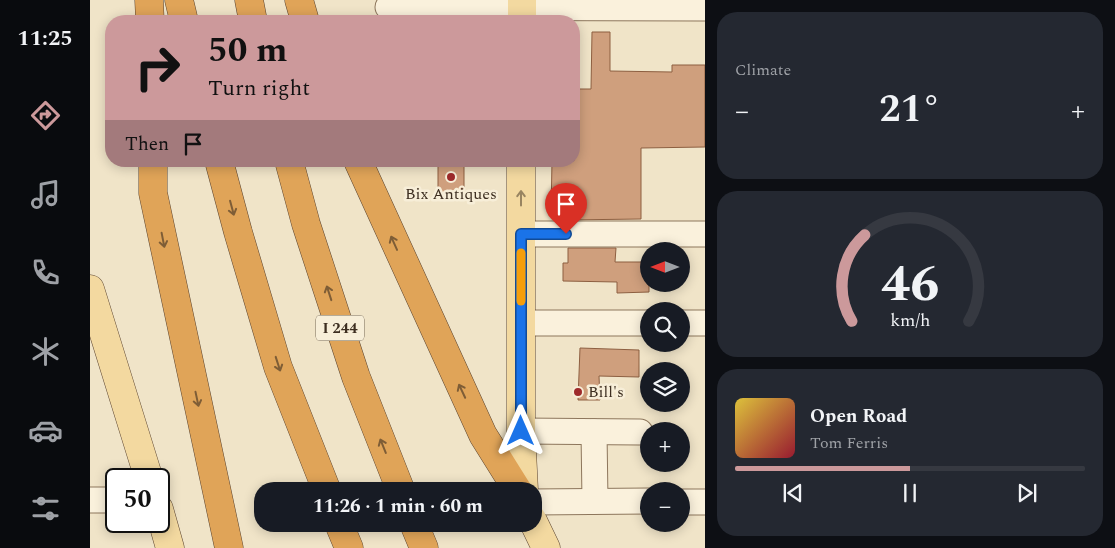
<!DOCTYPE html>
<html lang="en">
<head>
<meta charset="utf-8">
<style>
  :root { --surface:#171b24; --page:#242831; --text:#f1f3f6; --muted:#9ea1a6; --line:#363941; --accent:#cc999b }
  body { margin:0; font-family:Spectral,serif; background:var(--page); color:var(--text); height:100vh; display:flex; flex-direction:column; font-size:19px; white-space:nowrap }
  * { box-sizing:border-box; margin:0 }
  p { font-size:16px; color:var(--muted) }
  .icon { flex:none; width:28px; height:28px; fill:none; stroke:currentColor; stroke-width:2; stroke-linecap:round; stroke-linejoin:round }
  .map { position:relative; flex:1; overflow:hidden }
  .details { display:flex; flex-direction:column; gap:12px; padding:12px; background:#0d0f14; width:410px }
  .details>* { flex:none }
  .top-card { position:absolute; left:15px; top:15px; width:475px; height:152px; border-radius:20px; box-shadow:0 2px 12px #0003; background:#cc999b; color:#111; overflow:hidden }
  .needle { width:32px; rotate:270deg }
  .fabs { position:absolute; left:550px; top:242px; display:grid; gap:10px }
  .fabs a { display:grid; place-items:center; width:50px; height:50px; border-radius:50%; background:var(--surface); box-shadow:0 2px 12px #0003; font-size:25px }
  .speed { position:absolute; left:15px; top:468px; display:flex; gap:10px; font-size:25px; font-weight:700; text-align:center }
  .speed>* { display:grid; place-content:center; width:65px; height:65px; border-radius:50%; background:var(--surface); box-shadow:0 2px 12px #0003; line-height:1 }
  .speed .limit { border:2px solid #111; border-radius:8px; background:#fff; color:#111 }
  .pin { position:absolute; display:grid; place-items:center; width:42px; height:42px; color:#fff; margin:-51px -21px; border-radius:50% 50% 50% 0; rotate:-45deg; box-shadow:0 0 5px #0007 }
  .pin .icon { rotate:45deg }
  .me { position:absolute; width:55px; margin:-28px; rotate:0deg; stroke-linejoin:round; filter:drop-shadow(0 0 4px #0008) }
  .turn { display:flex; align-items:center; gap:18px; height:105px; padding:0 20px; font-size:22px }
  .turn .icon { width:65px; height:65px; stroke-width:2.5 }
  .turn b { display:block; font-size:35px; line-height:42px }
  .then { display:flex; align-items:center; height:48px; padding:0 20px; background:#0003; gap:10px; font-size:19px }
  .big { font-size:38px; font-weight:700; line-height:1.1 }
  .details .card { flex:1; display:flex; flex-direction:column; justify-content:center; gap:8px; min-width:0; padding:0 18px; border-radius:20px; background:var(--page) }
  .details .dial { align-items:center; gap:0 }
  .dial svg { height:130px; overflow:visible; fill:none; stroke:var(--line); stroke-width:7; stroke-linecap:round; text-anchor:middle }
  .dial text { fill:var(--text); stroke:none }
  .song { display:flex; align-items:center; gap:15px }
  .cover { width:60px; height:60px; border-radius:8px; background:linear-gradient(135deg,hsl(50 70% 55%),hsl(350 70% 35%)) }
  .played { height:5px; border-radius:2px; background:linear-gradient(90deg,var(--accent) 50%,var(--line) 50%) }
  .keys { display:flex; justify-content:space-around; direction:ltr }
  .heat { display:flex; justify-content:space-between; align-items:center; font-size:28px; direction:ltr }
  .trip { position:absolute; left:164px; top:482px; width:288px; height:50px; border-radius:20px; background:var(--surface); box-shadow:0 2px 12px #0003; font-weight:700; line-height:50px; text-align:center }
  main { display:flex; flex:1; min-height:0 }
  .dock { display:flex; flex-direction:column; width:90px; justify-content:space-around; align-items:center; background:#090b0e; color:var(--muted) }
  .dock .icon { width:35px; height:35px }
  .dock .selected { color:var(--accent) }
  .dock b { font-size:22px; color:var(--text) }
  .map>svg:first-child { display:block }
  .building { fill:#cf9f7d; stroke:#8d5f41 }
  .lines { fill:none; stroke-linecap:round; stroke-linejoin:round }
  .minor-casing { stroke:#8d765c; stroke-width:27 }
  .major-casing { stroke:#5b4430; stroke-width:29 }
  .highway-casing { stroke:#5b4430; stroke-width:29 }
  .minor { stroke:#faf1dc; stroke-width:25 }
  .major { stroke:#f3d9a0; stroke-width:28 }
  .highway { stroke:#e0a458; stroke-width:28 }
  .oneway { stroke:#988460 }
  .oneway2 { stroke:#7e5d36 }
  .route-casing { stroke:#114b97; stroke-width:12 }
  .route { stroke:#1a73e8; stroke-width:9 }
  .slow { stroke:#f59e0b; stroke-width:9 }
  .poi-dot { fill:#9e2a2b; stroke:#f7eed8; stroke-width:2 }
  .labels { text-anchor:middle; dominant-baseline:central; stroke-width:5; stroke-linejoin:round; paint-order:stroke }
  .shield { fill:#f7eed8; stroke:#756857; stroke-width:1 }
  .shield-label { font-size:15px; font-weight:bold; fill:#3d2e20 }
  .poi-label { font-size:16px; fill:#3d2e20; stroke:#f7eed8 }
</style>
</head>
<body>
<main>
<nav class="dock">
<b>11:25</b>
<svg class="icon selected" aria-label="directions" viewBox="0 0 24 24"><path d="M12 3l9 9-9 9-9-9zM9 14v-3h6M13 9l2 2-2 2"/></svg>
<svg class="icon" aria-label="music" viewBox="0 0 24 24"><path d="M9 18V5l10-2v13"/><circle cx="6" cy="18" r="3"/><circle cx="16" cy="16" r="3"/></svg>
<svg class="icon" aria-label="phone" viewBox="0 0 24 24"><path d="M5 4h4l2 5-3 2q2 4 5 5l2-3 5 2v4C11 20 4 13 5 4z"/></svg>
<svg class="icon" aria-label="climate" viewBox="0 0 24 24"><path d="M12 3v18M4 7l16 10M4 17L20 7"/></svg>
<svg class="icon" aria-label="car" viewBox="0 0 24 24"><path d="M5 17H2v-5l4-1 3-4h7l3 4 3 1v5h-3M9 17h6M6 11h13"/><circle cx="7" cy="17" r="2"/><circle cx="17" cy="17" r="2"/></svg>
<svg class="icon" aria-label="filters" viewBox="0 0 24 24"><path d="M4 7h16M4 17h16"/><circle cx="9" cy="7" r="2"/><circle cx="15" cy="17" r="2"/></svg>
</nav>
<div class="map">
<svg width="615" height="548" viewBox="0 0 615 548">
  <rect width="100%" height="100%" fill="#f0e4c8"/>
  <g class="building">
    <path d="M502,32H520V71L582,72V65H615V147L551,148V219L475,220V214H461L462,161H484V89H501Z"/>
    <rect x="348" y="161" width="26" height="33"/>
    <path d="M478,248H526L525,262H559V292L527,293V282L473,281V263H478Z"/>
    <path d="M490,348L549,350V377L509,376L510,400H488Z"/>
  </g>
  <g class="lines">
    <g class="minor-casing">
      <g id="minor">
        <path d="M298,7L615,8"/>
        <path d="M431,234H615"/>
        <path d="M431,323H559"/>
        <path d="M591,323H615"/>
        <path d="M431,431L550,432"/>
        <path d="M504,432L505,501"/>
        <path d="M0,500H26"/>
        <path d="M442,502L559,501"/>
        <path d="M591,502H615"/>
      </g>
    </g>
    <g class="major-casing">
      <g id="major">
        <path d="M432,21V0"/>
        <path d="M431,161V431L434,491"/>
        <path d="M0,289L59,479"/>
        <path d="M69,509L80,548"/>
        <path d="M442,519L456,548"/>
      </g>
    </g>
    <g class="highway-casing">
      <g id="highway">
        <path d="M59,0L60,21"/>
        <path d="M89,0L94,21"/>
        <path d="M159,0L163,21"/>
        <path d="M209,0L215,21"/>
        <path d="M63,161V193L139,548"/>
        <path d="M129,161L148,232L188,367L237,491"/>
        <path d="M199,161L216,224L266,377L311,491"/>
        <path d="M268,161L393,435L428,491"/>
        <path d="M249,524L259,548"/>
        <path d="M324,524L334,548"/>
      </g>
    </g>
    <use href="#minor" class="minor"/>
    <use href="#major" class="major"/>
    <use href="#highway" class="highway"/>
  </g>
  <defs><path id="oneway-shaft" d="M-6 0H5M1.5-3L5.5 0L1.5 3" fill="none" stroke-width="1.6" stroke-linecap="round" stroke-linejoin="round" transform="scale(1.25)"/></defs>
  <use class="oneway" href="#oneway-shaft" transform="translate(431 198) rotate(-90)"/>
  <g class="oneway2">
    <use href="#oneway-shaft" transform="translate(142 208) rotate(75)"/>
    <use href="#oneway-shaft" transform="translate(73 240) rotate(79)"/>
    <use href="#oneway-shaft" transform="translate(304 243) rotate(-114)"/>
    <use href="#oneway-shaft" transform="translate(239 293) rotate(-108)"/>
    <use href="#oneway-shaft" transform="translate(188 364) rotate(72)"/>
    <use href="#oneway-shaft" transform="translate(372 391) rotate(-115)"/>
    <use href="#oneway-shaft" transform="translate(107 399) rotate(78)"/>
    <use href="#oneway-shaft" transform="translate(293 446) rotate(-112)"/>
  </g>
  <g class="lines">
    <g class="route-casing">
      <path id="route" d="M431,431V234H476"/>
    </g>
    <use href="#route" class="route"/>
    <path class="slow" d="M431,301V253"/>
  </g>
  <g class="poi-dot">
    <circle cx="361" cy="177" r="5"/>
    <circle cx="488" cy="392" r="5"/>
  </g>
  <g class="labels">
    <rect class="shield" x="226" y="315.5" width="48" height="25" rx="4"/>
    <g class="shield-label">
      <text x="250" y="328">I 244</text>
    </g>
    <g class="poi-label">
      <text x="361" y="194">Bix Antiques</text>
      <text x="498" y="392" text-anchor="start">Bill's</text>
    </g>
  </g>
</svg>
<div class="fabs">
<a><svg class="needle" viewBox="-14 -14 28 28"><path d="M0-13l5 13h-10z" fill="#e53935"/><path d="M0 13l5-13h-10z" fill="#9ea1a6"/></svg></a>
<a><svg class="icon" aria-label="search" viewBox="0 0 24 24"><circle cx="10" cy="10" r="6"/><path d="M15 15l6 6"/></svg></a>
<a><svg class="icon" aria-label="layers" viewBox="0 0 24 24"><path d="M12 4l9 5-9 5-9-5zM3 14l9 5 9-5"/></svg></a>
<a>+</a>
<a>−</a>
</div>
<div class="speed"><div class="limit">50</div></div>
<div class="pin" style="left:476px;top:234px;background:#d93025"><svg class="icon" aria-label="arrive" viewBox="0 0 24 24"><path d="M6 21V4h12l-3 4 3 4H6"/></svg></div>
<svg class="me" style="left:431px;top:431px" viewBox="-20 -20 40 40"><path d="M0-17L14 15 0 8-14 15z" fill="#1a73e8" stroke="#fff" stroke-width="4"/></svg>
<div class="trip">11:26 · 1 min · 60 m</div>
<div class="top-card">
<div class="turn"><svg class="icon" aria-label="right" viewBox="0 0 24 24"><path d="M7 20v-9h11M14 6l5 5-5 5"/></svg><div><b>50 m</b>Turn right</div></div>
<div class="then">Then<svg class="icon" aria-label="arrive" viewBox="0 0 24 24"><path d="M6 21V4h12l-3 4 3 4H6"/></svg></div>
</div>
</div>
<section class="details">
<div class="card"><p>Climate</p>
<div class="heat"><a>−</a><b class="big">21°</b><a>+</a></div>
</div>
<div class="card dial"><svg viewBox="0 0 100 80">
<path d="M14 69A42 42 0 1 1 86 69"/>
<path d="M14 69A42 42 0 0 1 22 16" stroke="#cc999b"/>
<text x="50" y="56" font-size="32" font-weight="700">46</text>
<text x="50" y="72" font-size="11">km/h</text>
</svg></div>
<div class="card">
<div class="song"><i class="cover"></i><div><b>Open Road</b><p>Tom Ferris</p></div></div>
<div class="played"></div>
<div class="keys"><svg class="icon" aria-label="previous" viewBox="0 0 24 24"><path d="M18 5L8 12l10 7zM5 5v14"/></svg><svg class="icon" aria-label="pause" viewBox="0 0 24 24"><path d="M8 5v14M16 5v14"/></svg><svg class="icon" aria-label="next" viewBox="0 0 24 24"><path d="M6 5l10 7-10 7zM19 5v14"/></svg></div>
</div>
</section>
</main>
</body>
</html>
